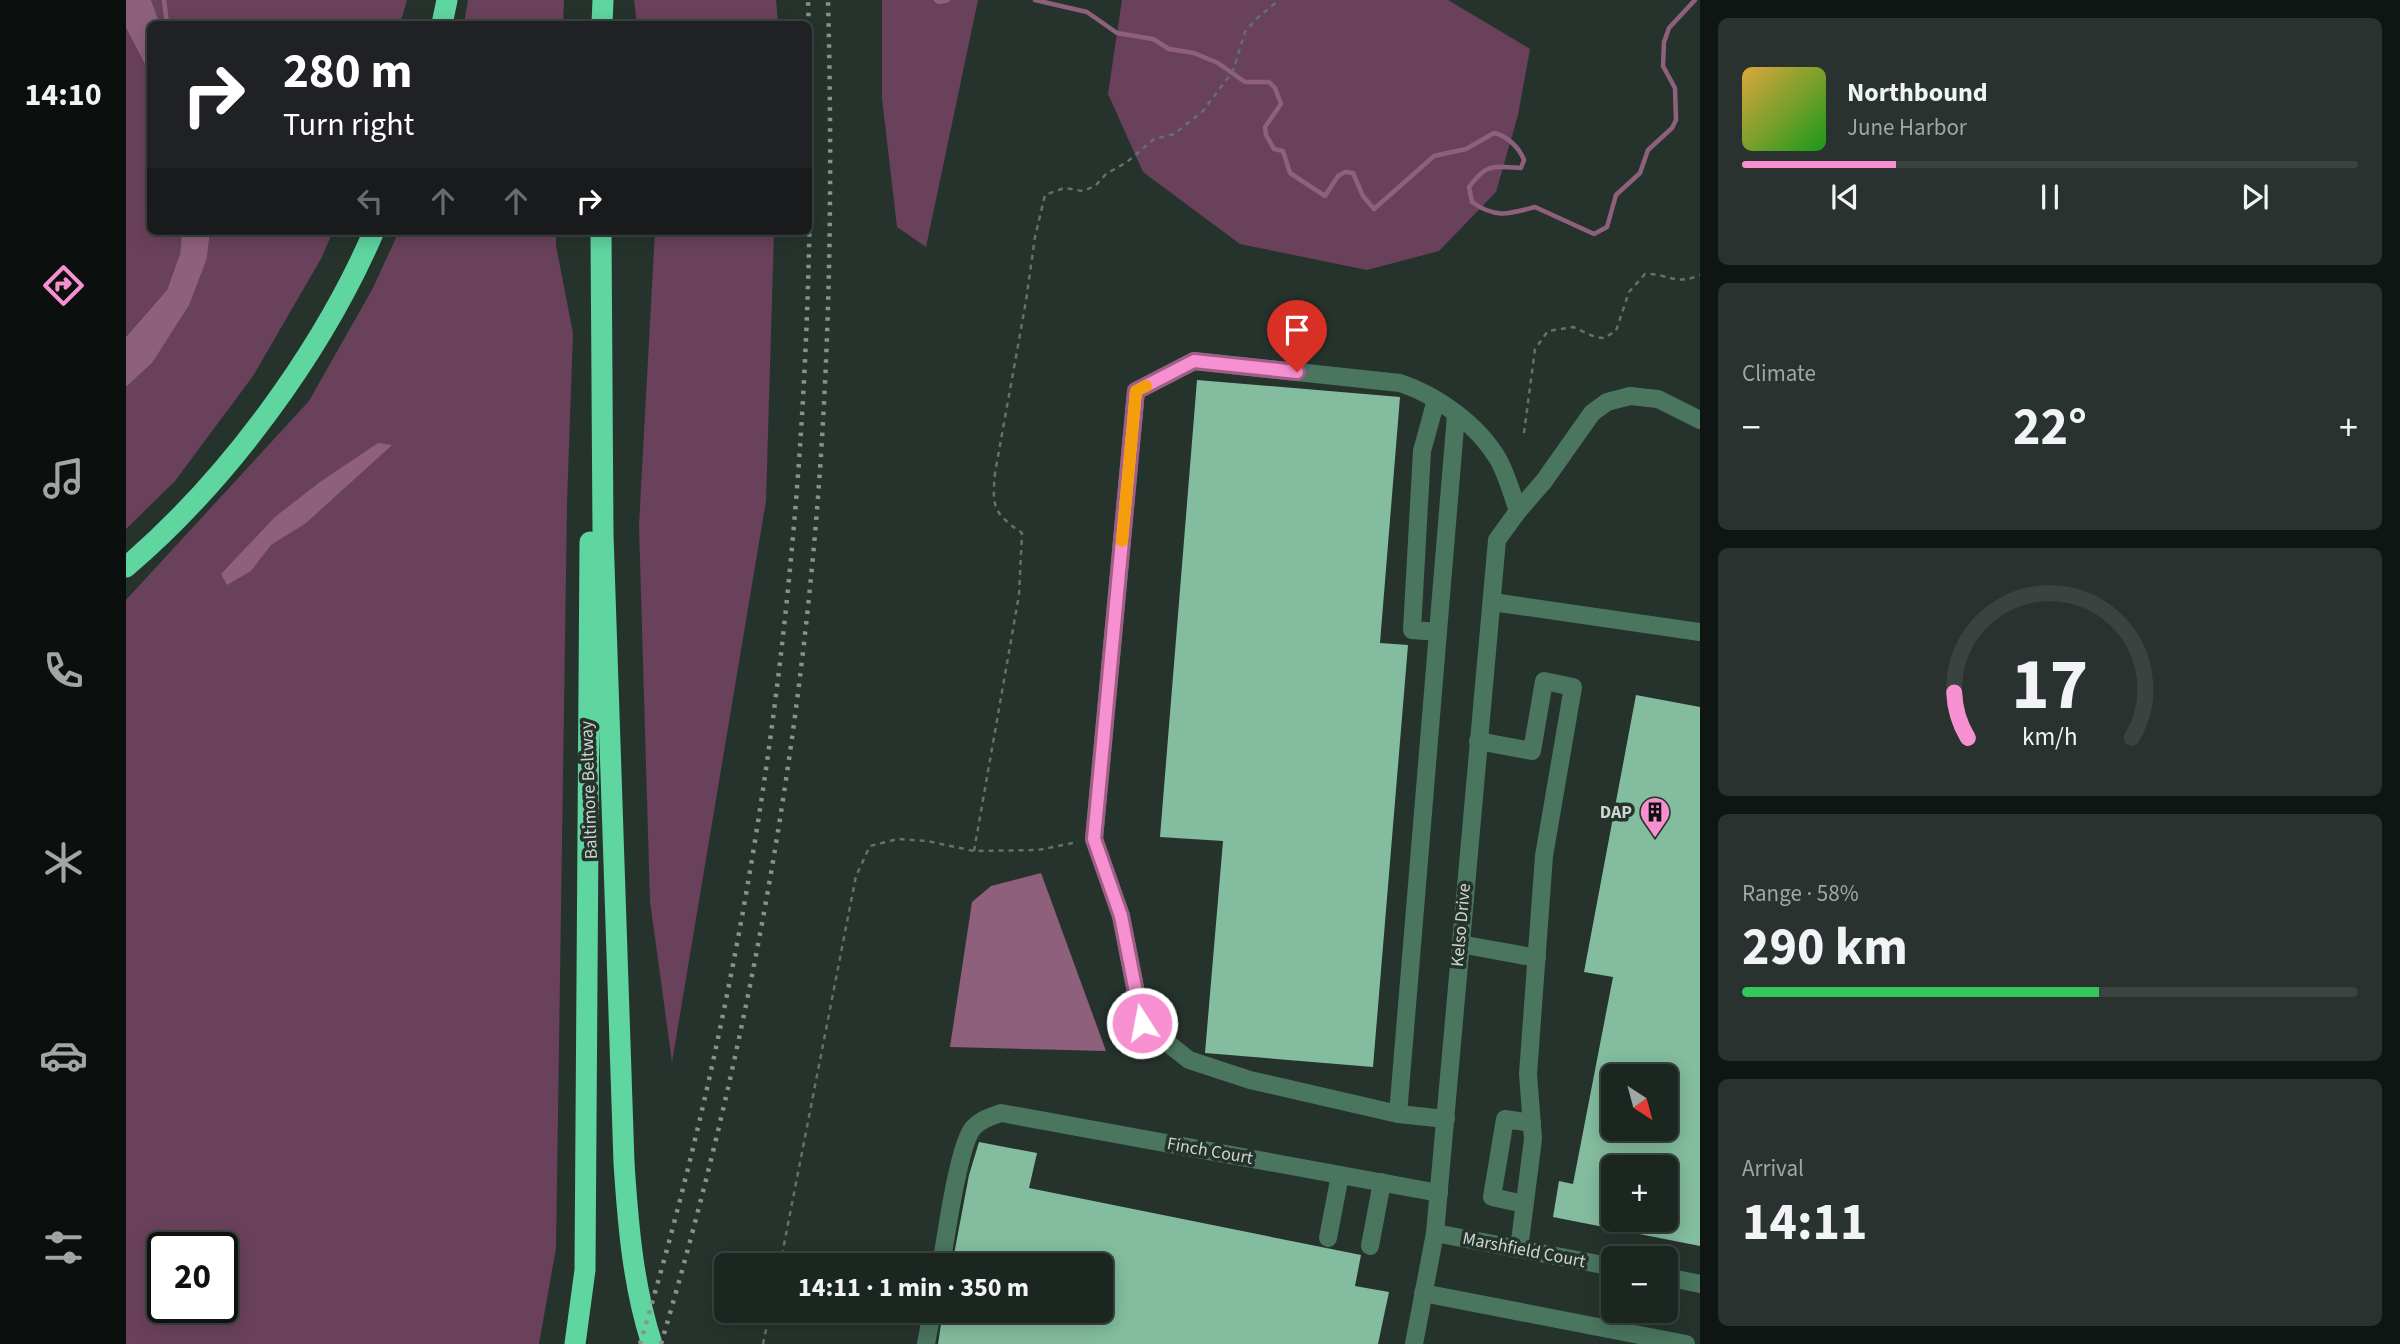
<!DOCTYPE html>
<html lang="en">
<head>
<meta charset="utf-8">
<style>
  :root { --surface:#1c2621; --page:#29322e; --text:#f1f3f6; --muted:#a0a5a5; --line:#3a433f; --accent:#f690d0 }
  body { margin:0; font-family:"Source Sans 3",sans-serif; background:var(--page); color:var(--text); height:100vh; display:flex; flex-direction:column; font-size:26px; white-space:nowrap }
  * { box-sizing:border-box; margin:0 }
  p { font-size:23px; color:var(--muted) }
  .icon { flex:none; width:38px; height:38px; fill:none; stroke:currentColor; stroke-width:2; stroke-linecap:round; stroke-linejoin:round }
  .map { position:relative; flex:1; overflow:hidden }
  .details { display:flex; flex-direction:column; gap:18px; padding:18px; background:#0f1512; width:700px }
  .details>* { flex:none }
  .banner { position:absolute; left:21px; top:21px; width:665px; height:214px; border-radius:10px; box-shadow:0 4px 18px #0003,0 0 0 2px var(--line); background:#202124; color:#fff; overflow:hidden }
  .needle { width:46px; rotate:144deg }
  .fabs { position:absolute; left:1475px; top:1064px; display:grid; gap:14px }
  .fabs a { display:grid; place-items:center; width:77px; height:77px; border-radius:10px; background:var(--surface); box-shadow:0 4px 18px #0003,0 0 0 2px var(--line); font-size:35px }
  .speed { position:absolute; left:21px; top:1232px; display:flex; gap:14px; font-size:35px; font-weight:700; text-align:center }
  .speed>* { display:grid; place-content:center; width:91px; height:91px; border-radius:50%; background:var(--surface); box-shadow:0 4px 18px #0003,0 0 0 2px var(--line); line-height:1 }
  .speed .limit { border:4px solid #111; border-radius:10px; background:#fff; color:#111 }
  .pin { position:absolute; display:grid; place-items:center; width:60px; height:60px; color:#fff; margin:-72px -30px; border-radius:50% 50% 50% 0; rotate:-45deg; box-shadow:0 0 7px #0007 }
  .pin .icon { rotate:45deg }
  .me { position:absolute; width:77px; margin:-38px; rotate:349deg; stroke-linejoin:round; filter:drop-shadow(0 0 5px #0008) }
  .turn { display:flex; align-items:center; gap:24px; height:147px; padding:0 21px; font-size:32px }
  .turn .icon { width:91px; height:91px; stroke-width:2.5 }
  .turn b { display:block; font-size:49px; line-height:60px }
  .lanes { display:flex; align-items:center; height:66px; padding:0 21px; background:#0003; justify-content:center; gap:35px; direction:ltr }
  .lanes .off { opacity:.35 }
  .big { font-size:52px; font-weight:700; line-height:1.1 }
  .details .tile { flex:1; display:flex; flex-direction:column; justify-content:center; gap:10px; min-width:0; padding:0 24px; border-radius:10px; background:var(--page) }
  .details .dial { align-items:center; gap:0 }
  .dial svg { height:182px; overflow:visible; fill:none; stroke:var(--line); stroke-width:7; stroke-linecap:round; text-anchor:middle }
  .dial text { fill:var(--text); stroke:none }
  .song { display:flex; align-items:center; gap:21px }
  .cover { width:84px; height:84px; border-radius:10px; background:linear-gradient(135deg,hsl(40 70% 55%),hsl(120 70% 35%)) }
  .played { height:7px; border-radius:4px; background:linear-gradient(90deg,var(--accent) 25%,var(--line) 25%) }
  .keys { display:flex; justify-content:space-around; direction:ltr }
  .heat { display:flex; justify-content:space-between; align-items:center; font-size:38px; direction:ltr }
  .charge { height:10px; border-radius:5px; background:linear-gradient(90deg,#34c759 58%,var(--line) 0) }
  .trip { position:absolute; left:588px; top:1253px; width:399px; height:70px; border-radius:10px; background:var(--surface); box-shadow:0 4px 18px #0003,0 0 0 2px var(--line); font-weight:700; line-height:70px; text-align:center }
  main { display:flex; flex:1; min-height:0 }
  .menu { display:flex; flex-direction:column; width:126px; justify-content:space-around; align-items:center; background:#0b0f0d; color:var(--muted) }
  .menu .icon { width:49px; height:49px }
  .menu .current { color:var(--accent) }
  .menu b { font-size:32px; color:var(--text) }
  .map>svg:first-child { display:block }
  .green { fill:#6a415b; fill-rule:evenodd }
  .water { fill:#8f607c }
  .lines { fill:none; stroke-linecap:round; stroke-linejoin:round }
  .stream { stroke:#8f607c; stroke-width:4.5 }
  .building { fill:#83bc9f; fill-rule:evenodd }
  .path { stroke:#65706a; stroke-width:2.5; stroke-dasharray:5 5; stroke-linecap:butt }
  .minor { stroke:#4a755f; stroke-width:18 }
  .highway { stroke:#5fd5a0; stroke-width:21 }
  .rail { stroke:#88928d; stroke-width:4.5; stroke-dasharray:3.5 7; stroke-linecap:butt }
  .route-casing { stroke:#a05e87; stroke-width:18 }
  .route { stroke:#f690d0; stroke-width:12 }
  .slow { stroke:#f59e0b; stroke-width:12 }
  .labels { text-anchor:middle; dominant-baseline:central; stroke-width:7; stroke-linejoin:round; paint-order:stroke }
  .street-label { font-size:18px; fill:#ced6d2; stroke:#26332c }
  .poi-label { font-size:18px; font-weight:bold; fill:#ced6d2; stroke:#26332c; text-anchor:end }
</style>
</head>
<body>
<main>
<nav class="menu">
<b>14:10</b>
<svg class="icon current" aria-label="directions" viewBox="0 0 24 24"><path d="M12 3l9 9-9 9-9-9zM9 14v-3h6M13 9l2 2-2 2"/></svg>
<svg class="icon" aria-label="music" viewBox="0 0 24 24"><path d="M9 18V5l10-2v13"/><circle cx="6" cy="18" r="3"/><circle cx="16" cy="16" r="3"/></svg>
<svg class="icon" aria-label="phone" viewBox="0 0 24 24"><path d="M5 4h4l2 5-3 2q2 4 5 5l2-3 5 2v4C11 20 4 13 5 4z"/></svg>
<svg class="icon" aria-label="climate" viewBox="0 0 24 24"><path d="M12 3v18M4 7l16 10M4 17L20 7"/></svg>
<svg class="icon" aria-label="car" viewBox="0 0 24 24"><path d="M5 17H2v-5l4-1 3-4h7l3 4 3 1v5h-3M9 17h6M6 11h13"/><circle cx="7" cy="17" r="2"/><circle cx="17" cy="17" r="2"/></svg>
<svg class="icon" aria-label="filters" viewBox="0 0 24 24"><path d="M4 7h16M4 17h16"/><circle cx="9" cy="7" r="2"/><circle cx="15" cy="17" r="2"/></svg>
</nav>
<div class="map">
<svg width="1574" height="1344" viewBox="0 0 1574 1344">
  <rect width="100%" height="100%" fill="#26332c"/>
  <g class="green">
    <path d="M25,0H281L274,24H34Z"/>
    <path d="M342,0H438L437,24H338Z"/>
    <path d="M508,0H650L652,24H511Z"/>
    <path d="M756,0H852L800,247L771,227L756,98Z"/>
    <path d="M996,0H1322L1404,49L1392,115L1370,192L1313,251L1241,270L1114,244L1017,172L982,94Z"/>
    <path d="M0,28L24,74V231H56L54,254L41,290L0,337Z"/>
    <path d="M84,231H207L196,257L127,376L49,481L0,529V387L26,363L81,258Z"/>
    <path d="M273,231H430V246L447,333L441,503L430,1248L413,1344H0V600L183,401L247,288ZM37,1248H96V1307H37Z"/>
    <path d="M529,231H648L640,501L546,1062L524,901L513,525Z"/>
  </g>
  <g class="water">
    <path d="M0,0H25L34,24H24V74L0,28Z"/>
    <path d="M56,231H84L81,258L63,305L26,363L0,387V337L41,290L54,254Z"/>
    <path d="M252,443L266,445L180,523L145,545L125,571L101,585L95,574L149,517L194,482Z"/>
    <path d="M915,873L980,1051L824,1047L846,902L865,886Z"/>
  </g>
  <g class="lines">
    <g class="stream">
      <path d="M38,0L41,24"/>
      <path d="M810,0L813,2L822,0"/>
      <path d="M909,0L961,12L991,33L1027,39L1043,49L1068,53L1092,63L1119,82H1143L1149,88L1155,104L1139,127L1140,135L1148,149L1157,151L1164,173L1199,196L1212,176L1219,172L1227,173L1237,196L1248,209L1308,156L1340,149L1368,133C1381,136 1393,147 1398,160L1395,168C1367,166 1361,163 1343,187L1346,202C1370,219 1383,214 1409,207L1468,234L1481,227L1490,195L1514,173L1522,150L1546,128L1550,120L1549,88L1537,66L1538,42L1543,28L1569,0"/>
    </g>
  </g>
  <g class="building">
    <path d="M1071,380L1274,397L1254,643L1282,645L1247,1067L1079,1053L1097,841L1034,837Z"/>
    <path d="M1510,695L1574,707V1246L1427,1217L1433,1181L1447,1184L1487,977L1458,972ZM1488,1076H1540V1129H1488ZM1488,1167H1540V1220H1488Z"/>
    <path d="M853,1142L911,1153L903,1188L1235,1255L1229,1286L1263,1292L1252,1344H812L817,1311H975V1265H826L843,1175Z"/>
  </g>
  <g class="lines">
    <g class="path">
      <path d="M1398,433L1409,349L1422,331L1447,327L1469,337L1478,338L1490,331L1503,292L1519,274C1542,273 1548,286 1574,275"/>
      <path d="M848,851L893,595L896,533C867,513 866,507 869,473L900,301L909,237L919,195L938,188L957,191L969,186L980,174L1001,162L1028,139L1048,134L1077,111L1107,71L1119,32L1130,19L1153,0"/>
      <path d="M654,1265L730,876L744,846L772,839L801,841L848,851L912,850L952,842"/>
      <path d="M637,1344L644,1311"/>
    </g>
    <g class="minor">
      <path d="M1310,400L1296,451L1286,630L1312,632"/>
      <path d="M1367,602L1574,632"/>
      <path d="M1352,741L1406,751L1418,681L1447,687L1418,856L1402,1074L1407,1139L1393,1249"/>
      <path d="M1334,944L1411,958"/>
      <path d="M1272,1114L1330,415"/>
      <path d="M1320,1119L1272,1114L1124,1080L1063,1060L1016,1023L995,916L968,839L1010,391L1068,361L1274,383C1311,395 1352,425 1372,459C1381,475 1386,494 1392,511"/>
      <path d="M1398,1204L1366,1197L1379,1119L1406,1123"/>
      <path d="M1309,1233L1488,1267"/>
      <path d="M1202,1238L1214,1175"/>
      <path d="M1244,1246L1256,1182"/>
      <path d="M815,1265C820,1238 832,1146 847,1128C855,1119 864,1117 875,1113L1313,1193"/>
      <path d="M1540,1277L1574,1284"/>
      <path d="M1297,1293L1560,1344"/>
      <path d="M800,1344L806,1311"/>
      <path d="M1288,1344L1309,1233L1371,540L1392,511L1418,481L1466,413L1481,402L1504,396L1532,399L1574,420"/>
    </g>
    <g class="highway">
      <path d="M316,24L321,0"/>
      <path d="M476,24L477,0"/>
      <path d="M475,231L477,534L498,1163C502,1224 507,1286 526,1344"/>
      <path d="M0,567C101,481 196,352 248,231"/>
      <path d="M449,1344L459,1270L464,542"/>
    </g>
    <g class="rail">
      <path d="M514,1344C644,909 696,453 682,0"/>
      <path d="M535,1344C610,1091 661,829 686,567C704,378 707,189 702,0"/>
    </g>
  </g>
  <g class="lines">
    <g class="route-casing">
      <path id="route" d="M1016,1023L995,916L968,839L1010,391L1068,361L1171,372"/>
    </g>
    <use href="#route" class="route"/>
    <path class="slow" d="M996,541L1010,391L1020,386"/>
  </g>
  <defs>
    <g id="building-pin" transform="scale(1.575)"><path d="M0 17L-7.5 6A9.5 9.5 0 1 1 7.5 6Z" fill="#f690d0" stroke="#26332c"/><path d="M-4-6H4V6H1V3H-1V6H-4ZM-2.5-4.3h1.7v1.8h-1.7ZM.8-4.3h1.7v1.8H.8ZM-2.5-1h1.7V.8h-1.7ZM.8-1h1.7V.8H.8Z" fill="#111"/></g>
  </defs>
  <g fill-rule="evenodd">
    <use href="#building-pin" x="1529" y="812"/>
  </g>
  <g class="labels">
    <g class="street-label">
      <text transform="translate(463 790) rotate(-92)">Baltimore Beltway</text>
      <text transform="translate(1335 925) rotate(-85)">Kelso Drive</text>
      <text transform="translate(1084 1151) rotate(10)">Finch Court</text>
      <text transform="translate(1398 1250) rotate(11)">Marshfield Court</text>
    </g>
    <g class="poi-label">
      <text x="1506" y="812">DAP</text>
    </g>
  </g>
</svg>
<div class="fabs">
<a><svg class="needle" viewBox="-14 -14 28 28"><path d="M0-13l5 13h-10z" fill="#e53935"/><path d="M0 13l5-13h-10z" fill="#a0a5a5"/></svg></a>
<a>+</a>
<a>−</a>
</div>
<div class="speed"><div class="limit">20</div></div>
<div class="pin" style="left:1171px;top:372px;background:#d93025"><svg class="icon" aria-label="arrive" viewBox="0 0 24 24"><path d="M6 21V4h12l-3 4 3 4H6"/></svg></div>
<svg class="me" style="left:1016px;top:1023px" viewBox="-20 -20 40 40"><circle r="17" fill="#f690d0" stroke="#fff" stroke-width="3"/><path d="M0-11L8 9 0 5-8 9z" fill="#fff"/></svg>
<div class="trip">14:11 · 1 min · 350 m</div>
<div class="banner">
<div class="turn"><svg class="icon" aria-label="right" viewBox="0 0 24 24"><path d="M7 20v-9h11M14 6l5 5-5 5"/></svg><div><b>280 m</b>Turn right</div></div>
<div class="lanes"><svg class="icon off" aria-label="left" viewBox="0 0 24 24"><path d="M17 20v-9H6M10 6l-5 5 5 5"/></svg><svg class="icon off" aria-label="ahead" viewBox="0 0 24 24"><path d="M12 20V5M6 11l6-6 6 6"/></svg><svg class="icon off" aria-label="ahead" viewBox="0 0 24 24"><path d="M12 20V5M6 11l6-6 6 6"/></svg><svg class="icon" aria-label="right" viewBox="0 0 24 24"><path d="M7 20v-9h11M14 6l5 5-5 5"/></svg></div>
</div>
</div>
<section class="details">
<div class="tile">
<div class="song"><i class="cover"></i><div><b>Northbound</b><p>June Harbor</p></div></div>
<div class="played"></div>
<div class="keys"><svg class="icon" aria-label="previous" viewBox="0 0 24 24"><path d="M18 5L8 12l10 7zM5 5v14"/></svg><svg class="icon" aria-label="pause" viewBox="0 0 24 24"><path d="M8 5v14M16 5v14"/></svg><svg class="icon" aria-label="next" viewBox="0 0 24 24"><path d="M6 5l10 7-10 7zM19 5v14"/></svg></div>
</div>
<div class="tile"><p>Climate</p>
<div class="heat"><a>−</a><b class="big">22°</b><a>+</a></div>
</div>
<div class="tile dial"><svg viewBox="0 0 100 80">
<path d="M14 69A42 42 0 1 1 86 69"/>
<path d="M14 69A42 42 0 0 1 8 49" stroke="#f690d0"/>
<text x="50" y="56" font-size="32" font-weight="700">17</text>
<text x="50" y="72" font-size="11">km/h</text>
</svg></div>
<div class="tile"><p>Range · 58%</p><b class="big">290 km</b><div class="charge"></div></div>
<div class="tile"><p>Arrival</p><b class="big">14:11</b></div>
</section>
</main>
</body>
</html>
